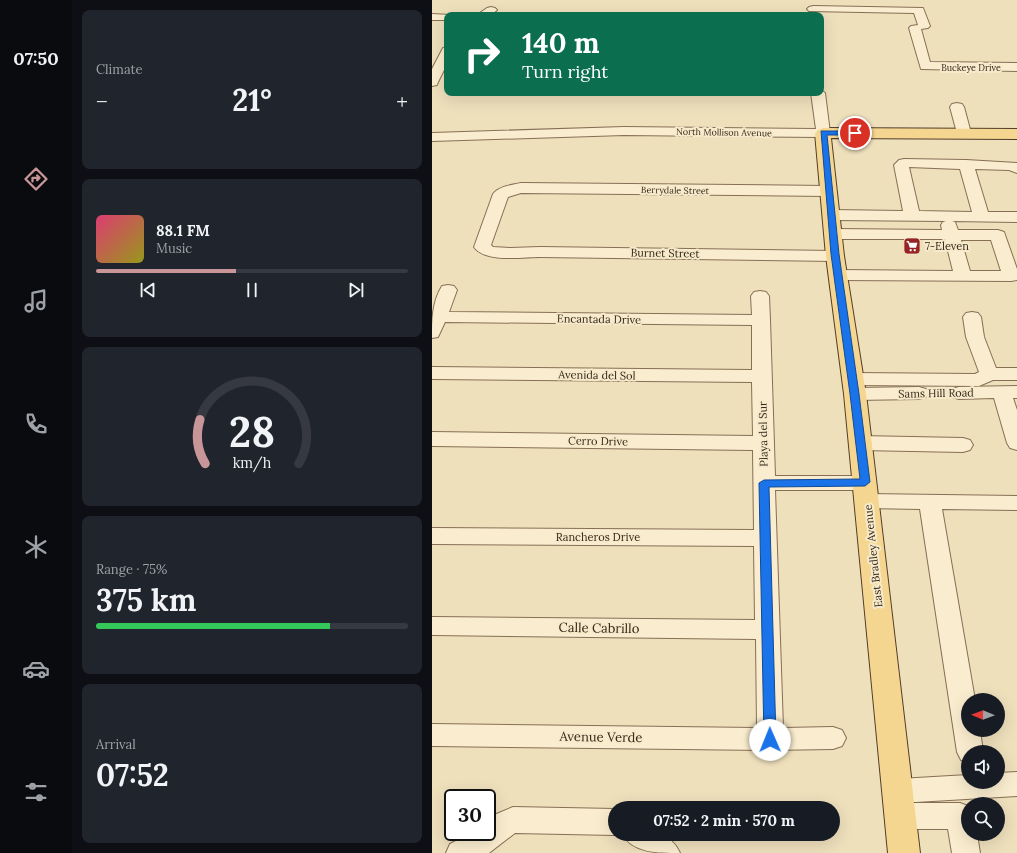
<!DOCTYPE html>
<html lang="en">
<head>
<meta charset="utf-8">
<style>
  :root { --surface:#171b24; --page:#20242c; --text:#f1f3f6; --muted:#9ea1a6; --line:#363941; --accent:#c89698 }
  body { margin:0; font-family:Lora,serif; background:var(--page); color:var(--text); height:100vh; display:flex; flex-direction:column; font-size:15px; white-space:nowrap }
  * { box-sizing:border-box; margin:0 }
  p { font-size:13px; color:var(--muted) }
  .icon { flex:none; width:22px; height:22px; fill:none; stroke:currentColor; stroke-width:2; stroke-linecap:round; stroke-linejoin:round }
  .map { position:relative; flex:1; overflow:hidden }
  .sheet { display:flex; flex-direction:column; gap:10px; padding:10px; background:#0d0f14; width:360px }
  .sheet>* { flex:none }
  .top-card { position:absolute; left:12px; top:12px; width:380px; height:84px; border-radius:8px; box-shadow:0 4px 16px #0002; background:#0b6e4f; color:#fff; overflow:hidden }
  .needle { width:26px; rotate:271deg }
  .tools { position:absolute; left:529px; top:693px; display:grid; gap:8px }
  .tools a { display:grid; place-items:center; width:44px; height:44px; border-radius:50%; background:var(--surface); box-shadow:0 4px 16px #0002; font-size:20px }
  .speed { position:absolute; left:12px; top:789px; display:flex; gap:8px; font-size:20px; font-weight:700; text-align:center }
  .speed>* { display:grid; place-content:center; width:52px; height:52px; border-radius:50%; background:var(--surface); box-shadow:0 4px 16px #0002; line-height:1 }
  .speed .limit { border:2px solid #111; border-radius:6px; background:#fff; color:#111 }
  .pin { position:absolute; display:grid; place-items:center; width:34px; height:34px; color:#fff; margin:-17px; border:2px solid #fff; border-radius:50%; box-shadow:0 1px 4px #0007 }
  .me { position:absolute; width:44px; margin:-22px; rotate:359deg; stroke-linejoin:round; filter:drop-shadow(0 0 3px #0008) }
  .turn { display:flex; align-items:center; gap:14px; height:84px; padding:0 12px; font-size:18px }
  .turn .icon { width:52px; height:52px; stroke-width:2.5 }
  .turn b { display:block; font-size:28px; line-height:34px }
  .big { font-size:30px; font-weight:700; line-height:1.1 }
  .sheet .card { flex:1; display:flex; flex-direction:column; justify-content:center; gap:6px; min-width:0; padding:0 14px; border-radius:8px; background:var(--page) }
  .sheet .dial { align-items:center; gap:0 }
  .dial svg { height:104px; overflow:visible; fill:none; stroke:var(--line); stroke-width:7; stroke-linecap:round; text-anchor:middle }
  .dial text { fill:var(--text); stroke:none }
  .song { display:flex; align-items:center; gap:12px }
  .cover { width:48px; height:48px; border-radius:6px; background:linear-gradient(135deg,hsl(340 70% 55%),hsl(60 70% 35%)) }
  .played { height:4px; border-radius:2px; background:linear-gradient(90deg,var(--accent) 45%,var(--line) 45%) }
  .keys { display:flex; justify-content:space-around; direction:ltr }
  .heat { display:flex; justify-content:space-between; align-items:center; font-size:22px; direction:ltr }
  .charge { height:6px; border-radius:3px; background:linear-gradient(90deg,#34c759 75%,var(--line) 0) }
  .trip { position:absolute; left:176px; top:801px; width:232px; height:40px; border-radius:20px; background:var(--surface); box-shadow:0 4px 16px #0002; font-weight:700; line-height:40px; text-align:center }
  main { display:flex; flex:1; min-height:0 }
  .tabs { display:flex; flex-direction:column; width:72px; justify-content:space-around; align-items:center; background:#090b0e; color:var(--muted) }
  .tabs .icon { width:28px; height:28px }
  .tabs .on { color:var(--accent) }
  .tabs b { font-size:18px; color:var(--text) }
  .map>svg:first-child { display:block }
  .lines { fill:none; stroke-linecap:round; stroke-linejoin:round }
  .minor-casing { stroke:#866f55; stroke-width:2 }
  .major-casing { stroke:#533d2a; stroke-width:2 }
  .minor { fill:#faedcf; fill-rule:evenodd }
  .major { fill:#f5d691; fill-rule:evenodd }
  .route { fill:#1a73e8; stroke:#114b97 }
  .labels { text-anchor:middle; dominant-baseline:central; stroke-width:4; stroke-linejoin:round; paint-order:stroke }
  .far-street-label { font-size:9px; fill:#35271a; stroke:#f6eacb }
  .poi-label { font-size:11px; fill:#35271a; stroke:#f6eacb; text-anchor:start }
  .street-label { font-size:11px; fill:#35271a; stroke:#f6eacb }
  .near-street-label { font-size:13px; fill:#35271a; stroke:#f6eacb }
</style>
</head>
<body>
<main>
<nav class="tabs">
<b>07:50</b>
<svg class="icon on" aria-label="directions" viewBox="0 0 24 24"><path d="M12 3l9 9-9 9-9-9zM9 14v-3h6M13 9l2 2-2 2"/></svg>
<svg class="icon" aria-label="music" viewBox="0 0 24 24"><path d="M9 18V5l10-2v13"/><circle cx="6" cy="18" r="3"/><circle cx="16" cy="16" r="3"/></svg>
<svg class="icon" aria-label="phone" viewBox="0 0 24 24"><path d="M5 4h4l2 5-3 2q2 4 5 5l2-3 5 2v4C11 20 4 13 5 4z"/></svg>
<svg class="icon" aria-label="climate" viewBox="0 0 24 24"><path d="M12 3v18M4 7l16 10M4 17L20 7"/></svg>
<svg class="icon" aria-label="car" viewBox="0 0 24 24"><path d="M5 17H2v-5l4-1 3-4h7l3 4 3 1v5h-3M9 17h6M6 11h13"/><circle cx="7" cy="17" r="2"/><circle cx="17" cy="17" r="2"/></svg>
<svg class="icon" aria-label="filters" viewBox="0 0 24 24"><path d="M4 7h16M4 17h16"/><circle cx="9" cy="7" r="2"/><circle cx="15" cy="17" r="2"/></svg>
</nav>
<section class="sheet">
<div class="card"><p>Climate</p>
<div class="heat"><a>−</a><b class="big">21°</b><a>+</a></div>
</div>
<div class="card">
<div class="song"><i class="cover"></i><div><b>88.1 FM</b><p>Music</p></div></div>
<div class="played"></div>
<div class="keys"><svg class="icon" aria-label="previous" viewBox="0 0 24 24"><path d="M18 5L8 12l10 7zM5 5v14"/></svg><svg class="icon" aria-label="pause" viewBox="0 0 24 24"><path d="M8 5v14M16 5v14"/></svg><svg class="icon" aria-label="next" viewBox="0 0 24 24"><path d="M6 5l10 7-10 7zM19 5v14"/></svg></div>
</div>
<div class="card dial"><svg viewBox="0 0 100 80">
<path d="M14 69A42 42 0 1 1 86 69"/>
<path d="M14 69A42 42 0 0 1 10 35" stroke="#c89698"/>
<text x="50" y="56" font-size="32" font-weight="700">28</text>
<text x="50" y="72" font-size="11">km/h</text>
</svg></div>
<div class="card"><p>Range · 75%</p><b class="big">375 km</b><div class="charge"></div></div>
<div class="card"><p>Arrival</p><b class="big">07:52</b></div>
</section>
<div class="map">
<svg width="585" height="853" viewBox="0 0 585 853">
  <rect width="100%" height="100%" fill="#efe0bc"/>
  <g class="lines">
    <g class="minor-casing">
      <g id="minor">
        <path d="M381,6L491,8L498,26L496,28L489,29L498,62L585,63V71L489,69L477,28L479,26L486,25L482,13L377,11L375,9L377,7Z"/>
        <path d="M59,7L63,8L65,10L59,15H45L55,8Z"/>
        <path d="M0,14L19,15H15V20H0Z"/>
        <path d="M15,47V64L6,82L5,85L0,86V69L11,48Z"/>
        <path d="M389,90L393,93L398,133L396,136L391,137L192,135L0,141V133L192,127L384,129L379,93H389Z"/>
        <path d="M525,103L530,104L532,107L539,133L537,136L532,137L527,136L525,133L518,107L520,104Z"/>
        <path d="M472,159L534,160L585,163V173L577,170L543,169L556,212H585V222L520,221L523,222L526,230H566L572,232L585,269V280L579,281L406,280L400,279L398,275L400,271L406,270L521,271L513,239H402L396,237L394,234L396,231L402,229L510,230L509,225L511,222L514,221L399,220L393,218L391,215L393,212L399,210L471,211L462,165L467,160ZM477,167L528,169L540,212L487,211ZM529,240H559L569,271H538Z"/>
        <path d="M89,183L396,186L401,188L404,191L401,194L396,196L89,193L76,197L59,245L61,247L78,248L108,247L403,251L409,253L411,256L409,259L403,261L108,257C91,257 53,263 42,247L61,194C67,186 80,185 89,183Z"/>
        <path d="M16,285L22,286L25,290L17,312L320,315L319,296L322,292L328,291L334,292L337,296L338,320L343,476H433L440,478L444,483L440,488L433,490H343L351,728L401,727L410,730L414,738L410,746L401,749L338,750L0,746V724L325,728L324,639L0,635V617L323,620L322,546L0,544V528L322,530L321,450L0,446V432L321,436L320,382L0,379V367L320,370V325L13,322L6,337L0,338C0,320 0,302 10,286Z"/>
        <path d="M540,312L546,313L549,317L552,337L564,368H585V380H561L547,386L421,385L414,383L411,379L414,375L421,373L543,374L547,372L534,337L531,317L534,313Z"/>
        <path d="M585,386V398H581L585,410V450L578,448L575,443L562,398L527,399L520,397L517,393L520,389L527,387Z"/>
        <path d="M487,387L494,389L497,393L494,397L487,399L423,400L416,398L413,394L416,390L423,388Z"/>
        <path d="M428,436L531,438L538,440L541,445L538,450L531,452L428,450L421,448L418,443L421,438Z"/>
        <path d="M435,494L585,496V510L510,509L543,700H536V730H548L551,752H536V763L529,760L525,752L488,509L435,508L427,506L424,501L427,496Z"/>
        <path d="M585,772V796L467,803L457,800L453,791L457,782L467,779L536,775V782H566V773Z"/>
        <path d="M469,803H528L536,806V834H545L548,853H520L516,829H469L459,825L455,816L459,807Z"/>
        <path d="M81,807L183,809V834H185L183,835L83,833L57,853H14L18,844L41,832H55V821L62,815Z"/>
        <path d="M190,834C213,834 237,828 248,853C225,853 201,853 190,834Z"/>
      </g>
    </g>
    <g class="major-casing">
      <path id="major" d="M391,128L585,129V139L399,138L412,256L434,394L488,853H456L412,394L394,256L383,133L386,130Z"/>
    </g>
    <use href="#minor" class="minor"/>
    <use href="#major" class="major"/>
  </g>
  <path class="route" d="M389,131H423L426,133L423,135H395L407,254L427,394L438,482L433,486L337,487L344,740L342,743L338,745L333,743L332,740L327,483L332,480L428,479L418,394L399,254Z"/>
  <defs>
    <g id="supermarket-square" transform="scale(0.9)"><rect x="-9" y="-9" width="18" height="18" rx="4" fill="#972424" stroke="#f6eacb"/><path d="M-6-5.5h2.5l.6 2H6L4.5 2H-2.5L-4.4-4H-6ZM-1.5 3.2a1.3 1.3 0 1 0 .1 0ZM3 3.2a1.3 1.3 0 1 0 .1 0Z" fill="#fff"/></g>
  </defs>
  <g fill-rule="evenodd">
    <use href="#supermarket-square" x="480" y="246"/>
  </g>
  <g class="labels">
    <g class="far-street-label">
      <text x="539" y="67">Buckeye Drive</text>
      <text transform="translate(292 132) rotate(1)">North Mollison Avenue</text>
      <text transform="translate(243 190) rotate(1)">Berrydale Street</text>
    </g>
    <g class="poi-label">
      <text x="493" y="246">7-Eleven</text>
    </g>
    <g class="street-label">
      <text transform="translate(233 253) rotate(1)">Burnet Street</text>
      <text transform="translate(167 319) rotate(1)">Encantada Drive</text>
      <text transform="translate(165 375) rotate(1)">Avenida del Sol</text>
      <text transform="translate(504 393) rotate(-1)">Sams Hill Road</text>
      <text transform="translate(331 434) rotate(-91)">Playa del Sur</text>
      <text transform="translate(166 441) rotate(1)">Cerro Drive</text>
      <text x="166" y="537">Rancheros Drive</text>
      <text transform="translate(441 556) rotate(-96)">East Bradley Avenue</text>
    </g>
    <g class="near-street-label">
      <text transform="translate(167 628) rotate(1)">Calle Cabrillo</text>
      <text transform="translate(169 737) rotate(1)">Avenue Verde</text>
    </g>
  </g>
</svg>
<div class="tools">
<a><svg class="needle" viewBox="-14 -14 28 28"><path d="M0-13l5 13h-10z" fill="#e53935"/><path d="M0 13l5-13h-10z" fill="#9ea1a6"/></svg></a>
<a><svg class="icon" aria-label="sound" viewBox="0 0 24 24"><path d="M4 9h4l5-4v14l-5-4H4zM17 9q2 3 0 6"/></svg></a>
<a><svg class="icon" aria-label="search" viewBox="0 0 24 24"><circle cx="10" cy="10" r="6"/><path d="M15 15l6 6"/></svg></a>
</div>
<div class="speed"><div class="limit">30</div></div>
<div class="pin" style="left:423px;top:133px;background:#d93025"><svg class="icon" aria-label="arrive" viewBox="0 0 24 24"><path d="M6 21V4h12l-3 4 3 4H6"/></svg></div>
<svg class="me" style="left:338px;top:740px" viewBox="-20 -20 40 40"><circle r="19" fill="#fff"/><path d="M0-13L10 11 0 6-10 11z" fill="#1a73e8"/></svg>
<div class="trip">07:52 · 2 min · 570 m</div>
<div class="top-card">
<div class="turn"><svg class="icon" aria-label="right" viewBox="0 0 24 24"><path d="M7 20v-9h11M14 6l5 5-5 5"/></svg><div><b>140 m</b>Turn right</div></div>
</div>
</div>
</main>
</body>
</html>
